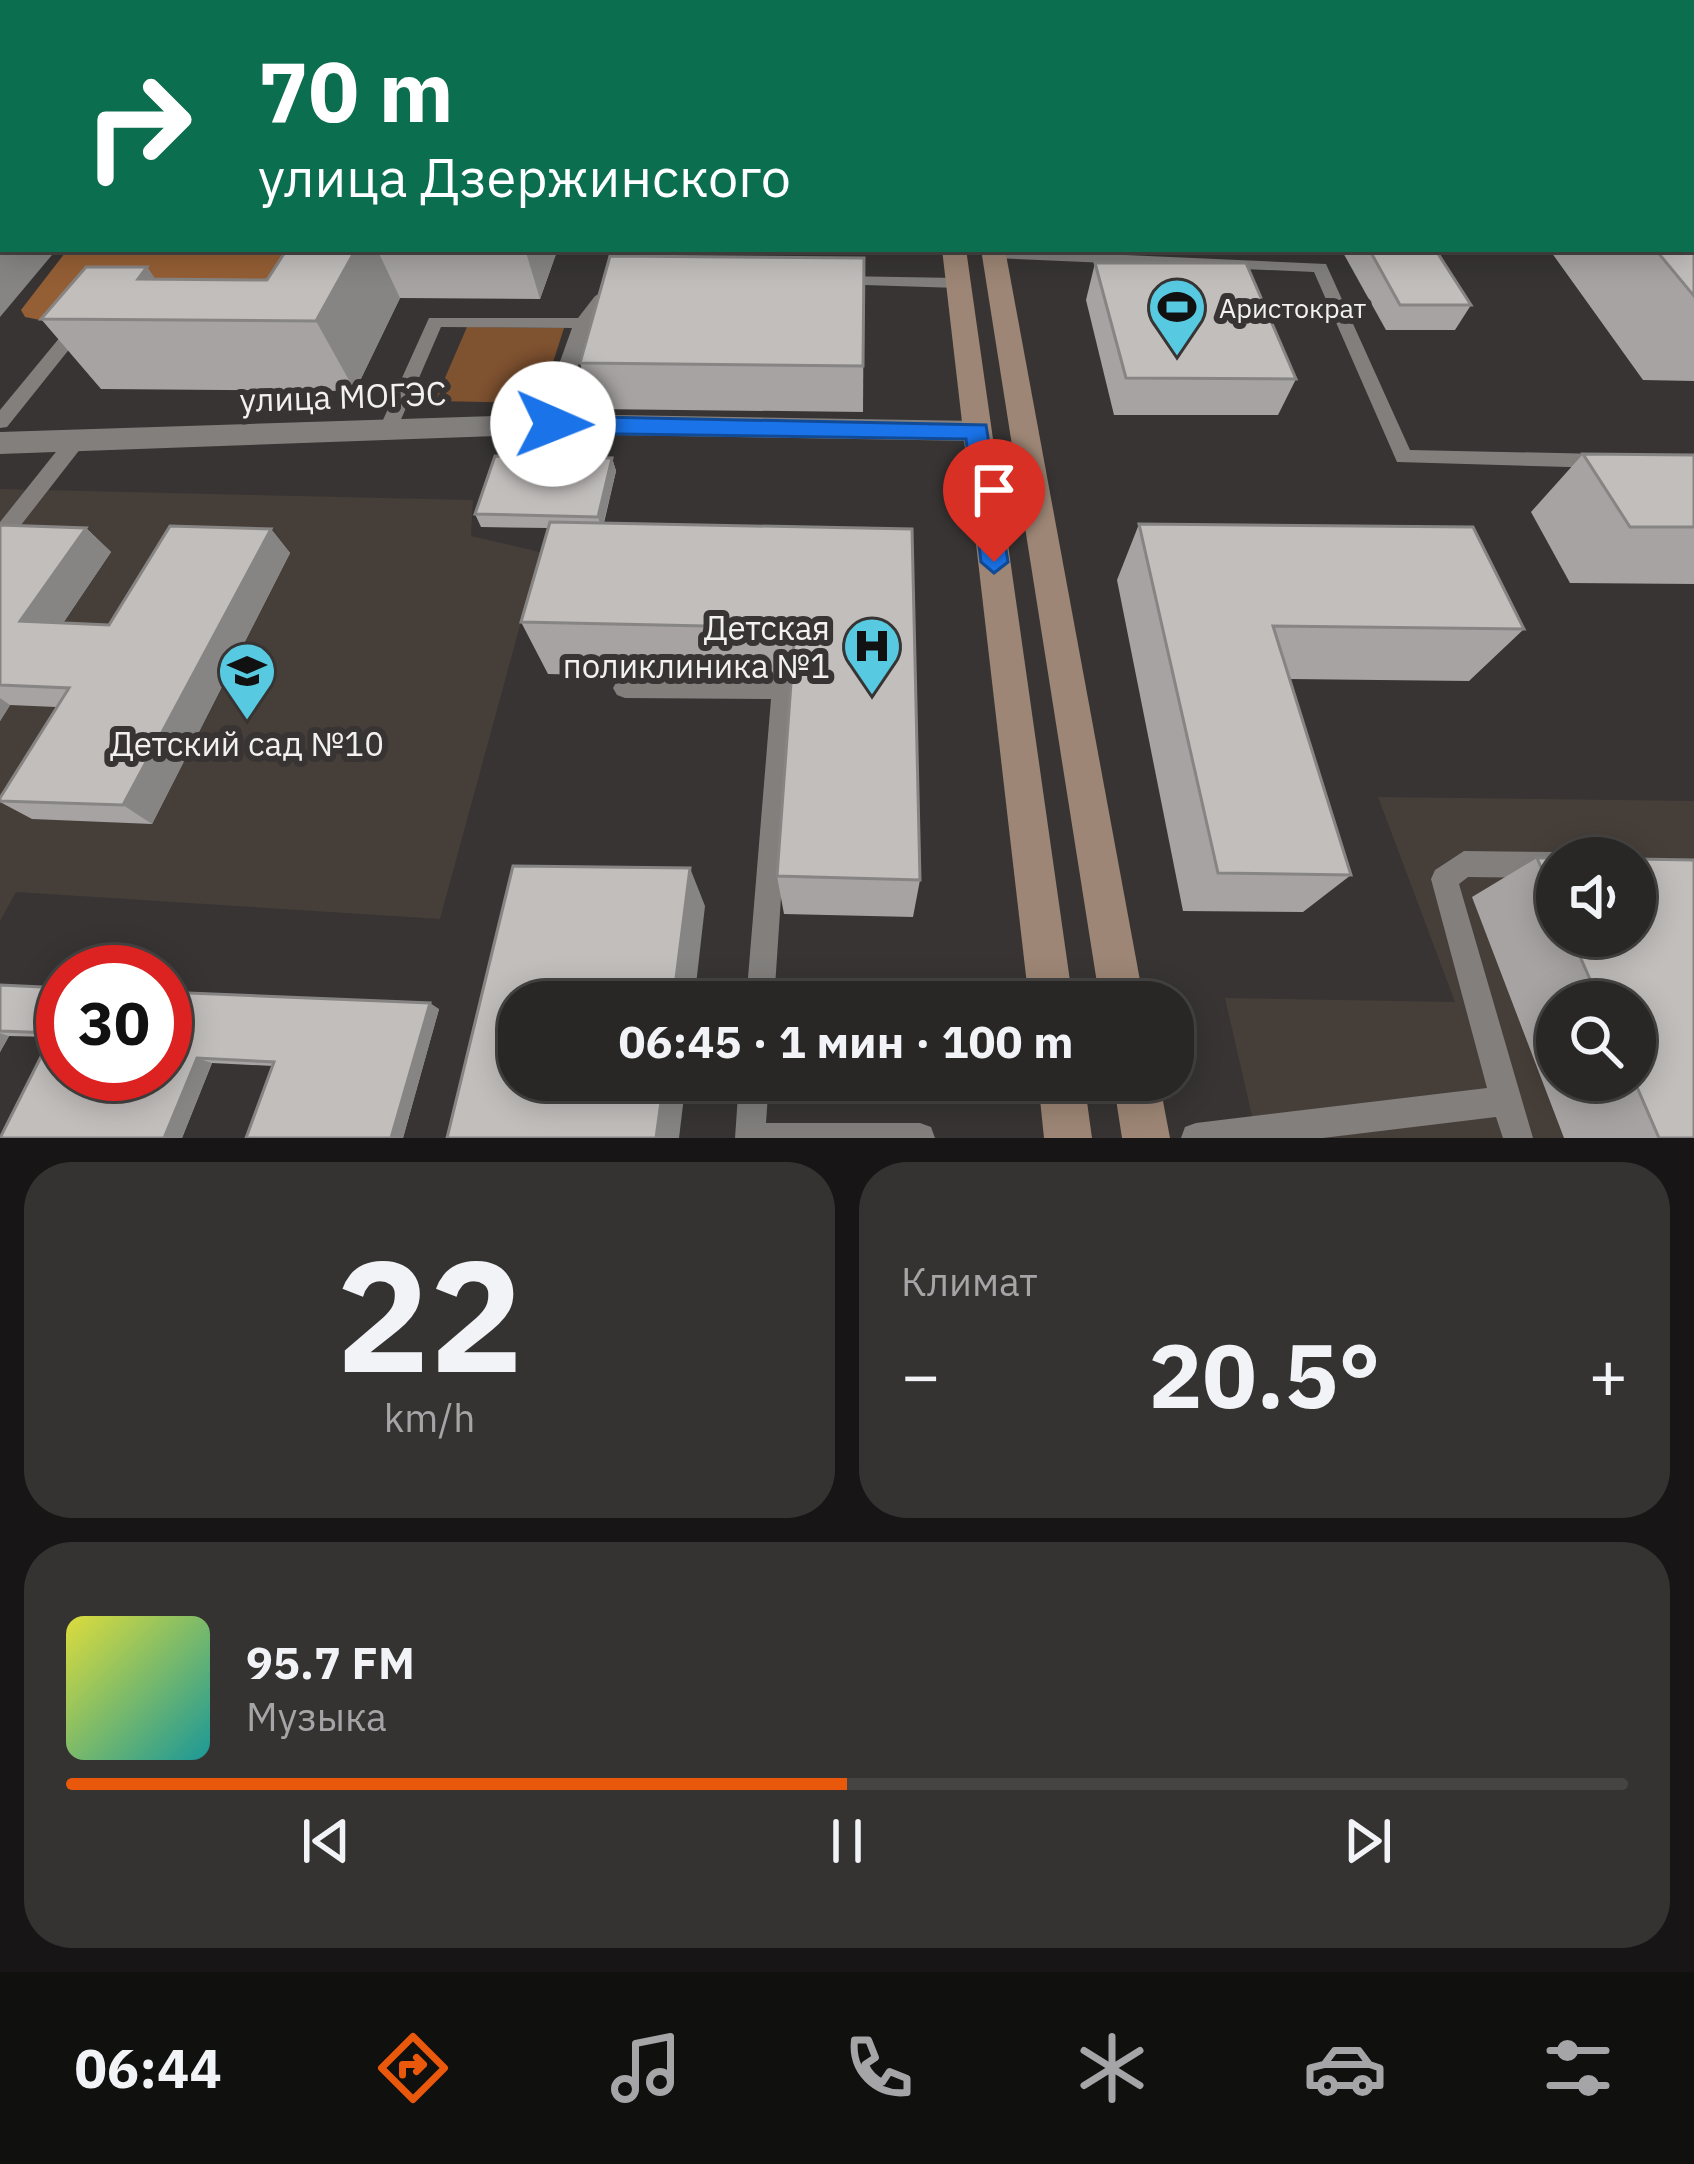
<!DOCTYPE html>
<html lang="ru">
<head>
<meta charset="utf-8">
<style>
  :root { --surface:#292726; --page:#353332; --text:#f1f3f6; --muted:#a5a5a7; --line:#454443; --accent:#ea580c }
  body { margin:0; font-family:"IBM Plex Sans",sans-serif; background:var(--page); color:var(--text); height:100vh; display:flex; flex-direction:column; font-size:45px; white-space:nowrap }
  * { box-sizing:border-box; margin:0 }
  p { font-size:39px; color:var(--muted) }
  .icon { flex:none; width:66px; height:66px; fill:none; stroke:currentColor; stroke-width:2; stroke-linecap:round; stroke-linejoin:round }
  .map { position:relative; height:1138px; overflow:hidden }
  .sheet { display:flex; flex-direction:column; gap:24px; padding:24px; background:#171515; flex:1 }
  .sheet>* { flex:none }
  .banner { position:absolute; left:0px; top:0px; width:1695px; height:252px; box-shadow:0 6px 30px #0003,0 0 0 3px var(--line); background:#0b6e4f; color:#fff; overflow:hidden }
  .tools { position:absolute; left:1536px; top:837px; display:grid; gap:24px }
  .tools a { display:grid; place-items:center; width:120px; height:120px; border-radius:50%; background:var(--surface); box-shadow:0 6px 30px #0003,0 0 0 3px var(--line); font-size:60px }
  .speed { position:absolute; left:36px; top:945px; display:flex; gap:24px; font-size:60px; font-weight:700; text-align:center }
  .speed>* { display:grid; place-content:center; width:156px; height:156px; border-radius:50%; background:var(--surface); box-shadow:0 6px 30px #0003,0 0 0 3px var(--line); line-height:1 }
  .speed .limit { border:18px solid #d22; background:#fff; color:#111 }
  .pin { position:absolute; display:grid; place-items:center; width:102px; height:102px; color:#fff; margin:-123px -51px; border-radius:50% 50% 50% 0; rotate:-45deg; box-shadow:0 0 12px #0007 }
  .pin .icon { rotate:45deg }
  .me { position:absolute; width:132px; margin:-66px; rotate:91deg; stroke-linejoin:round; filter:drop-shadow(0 0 9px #0008) }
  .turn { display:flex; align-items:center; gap:42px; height:252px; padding:0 60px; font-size:54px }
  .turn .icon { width:156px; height:156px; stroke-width:2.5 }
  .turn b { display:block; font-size:84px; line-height:102px }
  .big { font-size:90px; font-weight:700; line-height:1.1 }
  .sheet .card { flex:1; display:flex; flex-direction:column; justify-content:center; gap:18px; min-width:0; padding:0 42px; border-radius:48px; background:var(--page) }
  .sheet .dial { align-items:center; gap:0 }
  .dial b { font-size:156px; line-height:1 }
  .song { display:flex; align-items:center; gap:36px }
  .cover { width:144px; height:144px; border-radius:18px; background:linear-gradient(135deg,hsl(60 70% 55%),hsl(180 70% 35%)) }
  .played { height:12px; border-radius:6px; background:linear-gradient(90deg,var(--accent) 50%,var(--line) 50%) }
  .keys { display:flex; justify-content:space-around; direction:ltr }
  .heat { display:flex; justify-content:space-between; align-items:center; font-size:66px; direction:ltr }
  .sheet .tiles { flex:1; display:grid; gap:24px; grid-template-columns:1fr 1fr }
  .card:last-child { grid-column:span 2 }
  .trip { position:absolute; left:498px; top:981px; width:696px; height:120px; border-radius:48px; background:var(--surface); box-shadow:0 6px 30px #0003,0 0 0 3px var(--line); font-weight:700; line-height:120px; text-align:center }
  .dock { display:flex; height:192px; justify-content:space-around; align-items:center; background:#10100f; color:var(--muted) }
  .dock .icon { width:84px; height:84px }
  .dock .on { color:var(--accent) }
  .dock b { font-size:54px; color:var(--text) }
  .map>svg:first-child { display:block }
  .built { fill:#463e39; fill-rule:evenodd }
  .green { fill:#7f5230 }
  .forest { fill:#955f35 }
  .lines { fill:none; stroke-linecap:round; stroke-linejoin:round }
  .service { fill:#827f7d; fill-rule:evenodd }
  .minor { fill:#827f7d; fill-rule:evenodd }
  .secondary { fill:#9d8675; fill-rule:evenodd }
  .wall { fill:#a6a3a2; fill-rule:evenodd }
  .shaded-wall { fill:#878584 }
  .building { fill:#c1bebc; stroke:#878584; stroke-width:3 }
  .route { fill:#1a73e8; stroke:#114b97; stroke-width:3 }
  .labels { text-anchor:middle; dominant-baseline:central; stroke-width:12; stroke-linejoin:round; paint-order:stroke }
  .far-poi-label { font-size:27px; fill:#f3f1f0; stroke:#373433; text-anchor:start }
  .street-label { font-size:33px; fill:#f3f1f0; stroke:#373433 }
  .poi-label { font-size:33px; fill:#f3f1f0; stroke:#373433; text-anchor:end }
</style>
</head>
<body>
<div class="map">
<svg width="1694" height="1138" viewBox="0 0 1694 1138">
  <rect width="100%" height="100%" fill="#373433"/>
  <g class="built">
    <path d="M0,489L473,500L471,536L540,552L440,919L16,892L0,921Z"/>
    <path d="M1378,797L1694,801V1138H1257L1225,998L1455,1002ZM1557,858H1635V936H1557ZM1557,1002H1635V1080H1557Z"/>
  </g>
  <path class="green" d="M467,327L564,328L540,403L435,401Z"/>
  <path class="forest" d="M68,249H300L280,279L45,321L25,317L21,310Z"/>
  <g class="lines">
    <g class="service">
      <path d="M598,0H610L609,3H597Z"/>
      <rect x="0" y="41" width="3" height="8"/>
      <path d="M991,249L1326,264L1410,450L1603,454L1613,461L1603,468L1397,462L1314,272L994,258L986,253Z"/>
      <path d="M839,276L958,278L966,283L958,288L833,284L831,281Z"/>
      <path d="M617,284L625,289L607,303L588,330L560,429L553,431L544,424L558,367L572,328L441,327L396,431L387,438L380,436L378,431L429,318H578L595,296Z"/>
      <path d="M81,318L87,319V327L7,427L0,428V410L75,319Z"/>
      <path d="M74,436L81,438L83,443L81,448L7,543L0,545V522L67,438Z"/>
      <path d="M625,678L783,679L791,682L795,689L774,1002H746L771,699L625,698L617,695L613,688L617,681Z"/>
      <path d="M1464,851L1557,852L1567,858H1557V878L1468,877L1459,884L1533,1138H1503L1496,1117L1323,1138H1181L1185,1127L1196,1123L1487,1088L1431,879L1435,870Z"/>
      <path d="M739,1080H769L766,1123H920L931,1127L935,1138H735Z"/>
    </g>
    <path class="minor" d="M553,414L977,421L992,431L977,441L553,434L0,454V432Z"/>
    <g class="secondary">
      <rect x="918" y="0" width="18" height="3"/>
      <rect x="943" y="0" width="18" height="3"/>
      <path d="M942,249H966L1073,1002H1029Z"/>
      <path d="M981,249H1005L1144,1002H1100Z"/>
      <path d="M1038,1080H1084L1092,1138H1044Z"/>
      <path d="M1113,1080H1159L1170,1138H1122Z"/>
    </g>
  </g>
  <g class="wall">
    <path d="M0,0H187L188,3H3V35H0Z"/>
    <path d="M204,0H377L378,3H205Z"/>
    <path d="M396,0H575V3H397Z"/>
    <path d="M609,0H890V3H610Z"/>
    <path d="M995,0H1290L1289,3H995Z"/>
    <path d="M1311,0H1694V136H1692V3H1310Z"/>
    <rect x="1692" y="136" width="2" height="59"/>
    <path d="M1694,211V381L1643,380L1549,249H1692Z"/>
    <path d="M287,249H555L556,254L540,299L400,298L355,391L101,389L41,319L147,267L155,279L267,280Z"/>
    <path d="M1341,249H1435L1471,305L1455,330H1386Z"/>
    <path d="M864,258L863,412L594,409L580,363Z"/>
    <path d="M1095,263L1296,379L1278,415H1114L1086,300Z"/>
    <path d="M1583,454L1694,455V584L1570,583L1531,512Z"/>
    <path d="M612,458L616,471L604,523L912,529L920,880L913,917L784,914L777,876L791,680L548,674L521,622L548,528L481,527L475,514Z"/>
    <path d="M1139,524L1524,629L1469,681L1289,679L1351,875L1303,912L1183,911L1117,580Z"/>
    <path d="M0,525L86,528L111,552L63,623L109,625L271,529L290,553L152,824L32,819L0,802V798L56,707L10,705L0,721Z"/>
    <path d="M1537,858H1557V936H1635L1694,1138H1564L1472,897ZM1557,1002H1635V1080H1557Z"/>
    <path d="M0,985L165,992L439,1009L403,1138H246L273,1066L212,1063L182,1138H0L51,1037L9,1036L0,1052Z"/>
  </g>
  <g class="shaded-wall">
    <path d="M148,0H187L188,3H150Z"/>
    <path d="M349,0H377L378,3H350Z"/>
    <path d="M558,0H575V3H559Z"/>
    <path d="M3,180V249H57L0,317V183Z"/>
    <path d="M356,249H377L400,298L355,391L316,321Z"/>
    <path d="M525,249H555L556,254L540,299Z"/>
    <path d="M147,267L184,320L138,279Z"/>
    <path d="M612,458L616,471L602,529L598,517Z"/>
    <path d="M86,528L111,552L49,644L20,621Z"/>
    <path d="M271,529L290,553L152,824L123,805Z"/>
    <path d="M0,698L10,705L0,721Z"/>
    <path d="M690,868L705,906L694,1002H673Z"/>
    <path d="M430,1003L439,1009L403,1138H391Z"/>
    <path d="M0,1033L9,1036L0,1052Z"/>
    <path d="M197,1058L212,1063L182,1138H164Z"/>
    <path d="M664,1080H686L679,1138H656Z"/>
  </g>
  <g class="building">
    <rect x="832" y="0" width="58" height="3"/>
    <path d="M1008,0H1070L1071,3H1008Z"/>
    <path d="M1664,0H1694V5L1692,3H1667Z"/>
    <rect x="1692" y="34" width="2" height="40"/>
    <rect x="1692" y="88" width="2" height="48"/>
    <path d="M0,142H3V180L0,183Z"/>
    <path d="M1692,208L1694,211V296L1655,249H1692Z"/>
    <path d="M287,249H356L316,321L41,319L86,267H147L138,279L267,280Z"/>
    <path d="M1369,249H1435L1471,305H1400Z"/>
    <path d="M610,256L864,258L863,366L580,363Z"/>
    <path d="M1095,263H1246L1296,379L1126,378Z"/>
    <path d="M1583,454L1694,455V527H1630Z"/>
    <path d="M495,456L612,458L598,517L475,514Z"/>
    <path d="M550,522L912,529L920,880L777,876L795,628L521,622Z"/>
    <path d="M1139,524L1473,527L1524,629L1273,626L1351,875L1218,873Z"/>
    <path d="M0,525L86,528L20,621L109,625L170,526L271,529L123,805L0,801V798L69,688L0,685Z"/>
    <path d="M1537,858H1557V903Z"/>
    <path d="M1635,859L1694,860V1138H1659L1634,1080L1635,1002H1600L1571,936H1635Z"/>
    <path d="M513,866L690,868L673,1002H519V1080H664L656,1138H447Z"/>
    <path d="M0,985L63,988V1074H165V992L430,1003L391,1138H246L274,1062L197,1058L164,1138H0L53,1033L0,1031Z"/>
  </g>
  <path class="route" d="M553,416L986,425L1008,562L994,573L981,562L966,439L553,433L541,424Z"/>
  <defs>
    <g id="stadium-pin" transform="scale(3)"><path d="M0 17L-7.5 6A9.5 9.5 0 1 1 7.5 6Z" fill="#57c9e1" stroke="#373433"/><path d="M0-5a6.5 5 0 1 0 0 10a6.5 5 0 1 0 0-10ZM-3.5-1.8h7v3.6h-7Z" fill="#111"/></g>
    <g id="hospital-pin" transform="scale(3)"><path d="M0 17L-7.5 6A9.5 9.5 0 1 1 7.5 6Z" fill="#57c9e1" stroke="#373433"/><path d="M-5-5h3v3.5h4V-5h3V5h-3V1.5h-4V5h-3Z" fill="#111"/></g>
    <g id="school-pin" transform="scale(3)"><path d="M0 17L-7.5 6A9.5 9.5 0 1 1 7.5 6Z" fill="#57c9e1" stroke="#373433"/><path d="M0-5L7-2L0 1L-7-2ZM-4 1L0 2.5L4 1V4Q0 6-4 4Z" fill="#111"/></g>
  </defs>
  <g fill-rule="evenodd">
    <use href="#stadium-pin" x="1177" y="307"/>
    <use href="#hospital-pin" x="872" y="646"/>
    <use href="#school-pin" x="247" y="671"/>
  </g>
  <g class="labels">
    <g class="far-poi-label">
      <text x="1219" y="307">Аристократ</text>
    </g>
    <g class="street-label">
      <text transform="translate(343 396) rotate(-2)">улица МОГЭС</text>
    </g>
    <g class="poi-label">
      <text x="830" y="627">Детская<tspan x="830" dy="38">поликлиника №1</tspan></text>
      <text x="247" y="743" text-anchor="middle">Детский сад №10</text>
    </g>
  </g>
</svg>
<div class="tools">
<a><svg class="icon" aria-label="sound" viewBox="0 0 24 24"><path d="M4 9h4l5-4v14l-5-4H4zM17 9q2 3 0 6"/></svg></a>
<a><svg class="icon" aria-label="search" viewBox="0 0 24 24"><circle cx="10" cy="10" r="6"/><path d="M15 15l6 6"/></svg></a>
</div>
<div class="speed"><div class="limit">30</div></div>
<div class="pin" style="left:994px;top:562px;background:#d93025"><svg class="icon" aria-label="arrive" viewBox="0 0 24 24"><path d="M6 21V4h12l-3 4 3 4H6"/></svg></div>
<svg class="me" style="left:553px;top:424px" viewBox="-20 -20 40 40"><circle r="19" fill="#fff"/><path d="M0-13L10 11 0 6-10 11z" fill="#1a73e8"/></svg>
<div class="trip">06:45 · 1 мин · 100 m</div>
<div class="banner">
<div class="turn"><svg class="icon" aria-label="right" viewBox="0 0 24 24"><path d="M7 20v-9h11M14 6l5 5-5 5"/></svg><div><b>70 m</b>улица Дзержинского</div></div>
</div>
</div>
<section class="sheet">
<div class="tiles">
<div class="card dial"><b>22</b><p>km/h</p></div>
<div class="card"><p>Климат</p>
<div class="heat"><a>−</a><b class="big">20.5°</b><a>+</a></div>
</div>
<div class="card">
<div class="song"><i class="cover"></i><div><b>95.7 FM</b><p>Музыка</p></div></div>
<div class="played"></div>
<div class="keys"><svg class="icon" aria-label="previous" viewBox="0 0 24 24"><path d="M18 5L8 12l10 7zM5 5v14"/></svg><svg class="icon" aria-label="pause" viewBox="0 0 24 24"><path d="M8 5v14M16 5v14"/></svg><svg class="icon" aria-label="next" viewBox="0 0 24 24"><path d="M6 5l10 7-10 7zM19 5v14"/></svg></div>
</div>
</div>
</section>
<nav class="dock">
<b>06:44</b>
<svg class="icon on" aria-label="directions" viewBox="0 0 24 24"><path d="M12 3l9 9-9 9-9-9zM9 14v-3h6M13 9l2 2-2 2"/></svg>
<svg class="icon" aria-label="music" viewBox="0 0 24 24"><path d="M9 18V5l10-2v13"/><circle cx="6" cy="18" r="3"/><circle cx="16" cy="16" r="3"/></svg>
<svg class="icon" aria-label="phone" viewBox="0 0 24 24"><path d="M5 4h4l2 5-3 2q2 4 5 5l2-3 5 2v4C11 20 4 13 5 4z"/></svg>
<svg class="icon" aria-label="climate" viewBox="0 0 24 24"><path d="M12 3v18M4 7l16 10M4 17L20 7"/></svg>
<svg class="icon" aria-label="car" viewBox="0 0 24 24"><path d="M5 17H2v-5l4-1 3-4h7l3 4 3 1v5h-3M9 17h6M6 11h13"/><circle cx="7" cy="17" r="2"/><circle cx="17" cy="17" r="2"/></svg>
<svg class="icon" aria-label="filters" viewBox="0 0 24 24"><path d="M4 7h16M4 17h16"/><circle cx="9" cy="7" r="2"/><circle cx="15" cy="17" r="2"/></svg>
</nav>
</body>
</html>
